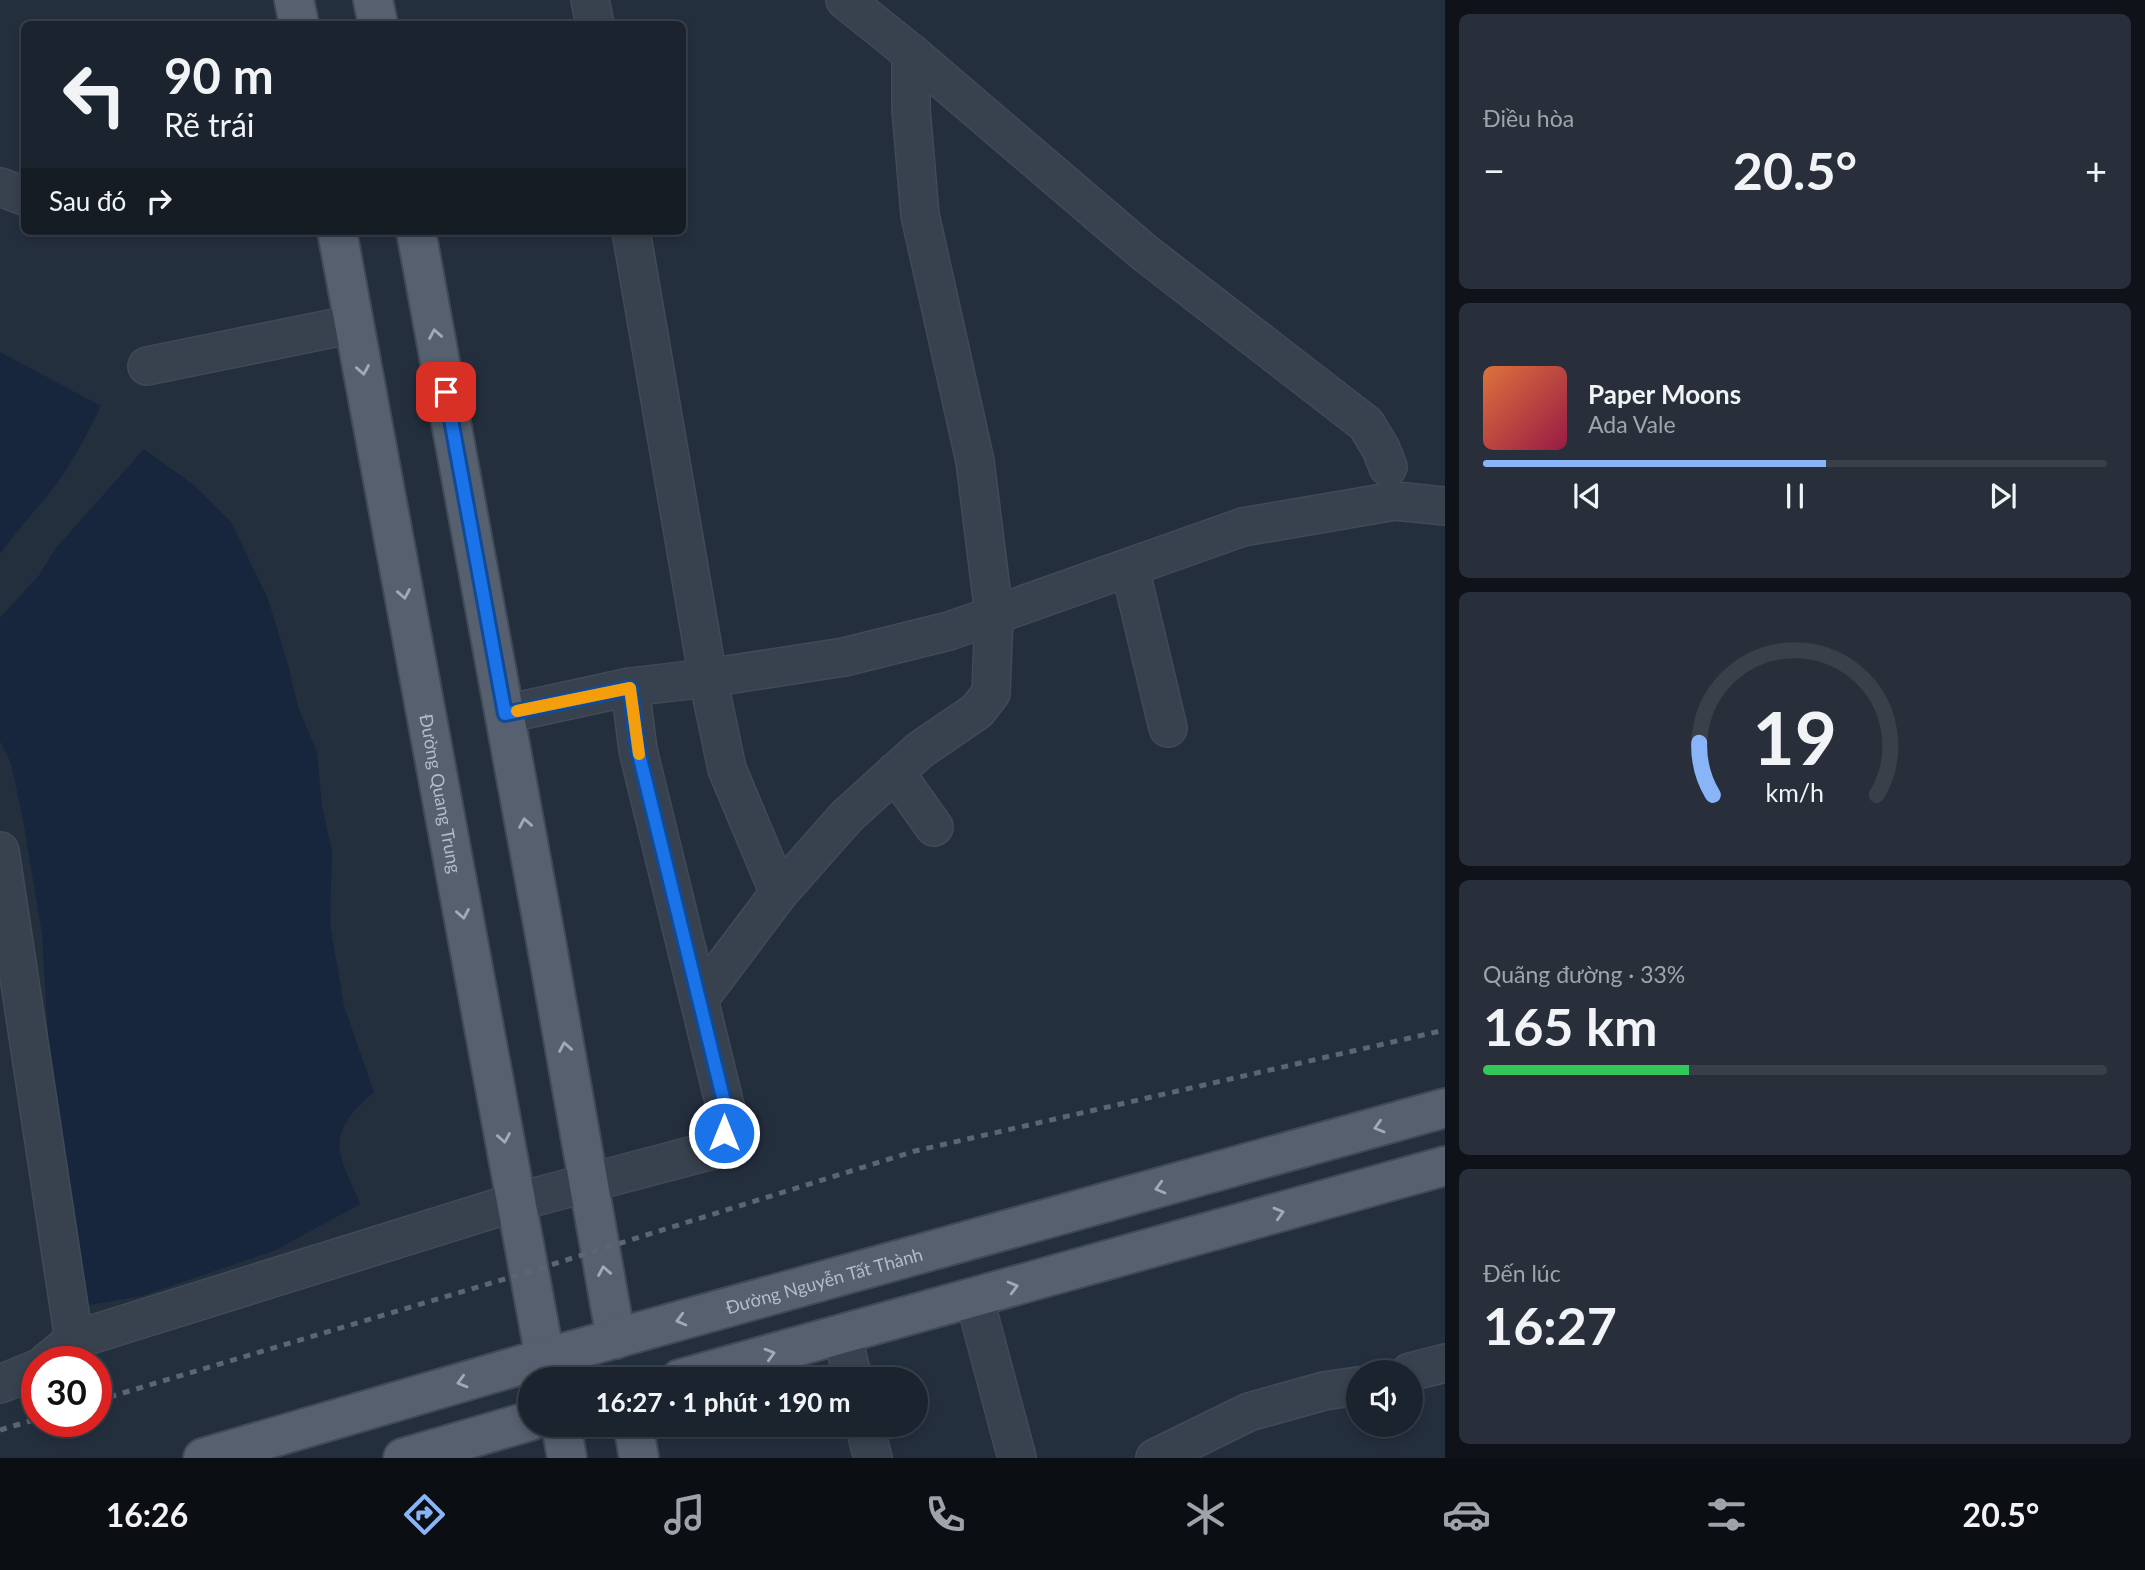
<!DOCTYPE html>
<html lang="vi">
<head>
<meta charset="utf-8">
<style>
  :root { --surface:#1b232e; --page:#282f3a; --text:#f1f3f6; --muted:#a0a4aa; --line:#39404a; --accent:#8ab4f8 }
  body { margin:0; font-family:Lato,sans-serif; background:var(--page); color:var(--text); height:100vh; display:flex; flex-direction:column; font-size:26px; white-space:nowrap }
  * { box-sizing:border-box; margin:0 }
  p { font-size:23px; color:var(--muted) }
  .icon { flex:none; width:38px; height:38px; fill:none; stroke:currentColor; stroke-width:2; stroke-linecap:round; stroke-linejoin:round }
  .map { position:relative; flex:1; overflow:hidden }
  .sheet { display:flex; flex-direction:column; gap:14px; padding:14px; background:#0f1319; width:700px }
  .sheet>* { flex:none }
  .banner { position:absolute; left:21px; top:21px; width:665px; height:214px; border-radius:10px; box-shadow:0 4px 10px #0003,0 0 0 2px var(--line); background:#1b232e; color:var(--text); overflow:hidden }
  .buttons { position:absolute; left:1346px; top:1360px; display:grid; gap:14px }
  .buttons a { display:grid; place-items:center; width:77px; height:77px; border-radius:50%; background:var(--surface); box-shadow:0 4px 10px #0003,0 0 0 2px var(--line); font-size:35px }
  .speed { position:absolute; left:21px; top:1346px; display:flex; gap:14px; font-size:35px; font-weight:700; text-align:center }
  .speed>* { display:grid; place-content:center; width:91px; height:91px; border-radius:50%; background:var(--surface); box-shadow:0 4px 10px #0003,0 0 0 2px var(--line); line-height:1 }
  .speed .limit { border:10px solid #d22; background:#fff; color:#111 }
  .pin { position:absolute; display:grid; place-items:center; width:60px; height:60px; color:#fff; margin:-30px; border-radius:14px; box-shadow:0 4px 10px #0006 }
  .me { position:absolute; width:77px; margin:-38px; rotate:0deg; stroke-linejoin:round; filter:drop-shadow(0 0 5px #0008) }
  .turn { display:flex; align-items:center; gap:24px; height:147px; padding:0 28px; font-size:32px }
  .turn .icon { width:91px; height:91px; stroke-width:2.5 }
  .turn b { display:block; font-size:49px; line-height:60px }
  .then { display:flex; align-items:center; height:66px; padding:0 28px; background:#0003; gap:14px; font-size:26px }
  .big { font-size:52px; font-weight:700; line-height:1.1 }
  .sheet .card { flex:1; display:flex; flex-direction:column; justify-content:center; gap:10px; min-width:0; padding:0 24px; border-radius:10px; background:var(--page) }
  .sheet .dial { align-items:center; gap:0 }
  .dial svg { height:182px; overflow:visible; fill:none; stroke:var(--line); stroke-width:7; stroke-linecap:round; text-anchor:middle }
  .dial text { fill:var(--text); stroke:none }
  .song { display:flex; align-items:center; gap:21px }
  .cover { width:84px; height:84px; border-radius:10px; background:linear-gradient(135deg,hsl(20 70% 55%),hsl(340 70% 35%)) }
  .played { height:7px; border-radius:4px; background:linear-gradient(90deg,var(--accent) 55%,var(--line) 55%) }
  .keys { display:flex; justify-content:space-around; direction:ltr }
  .heat { display:flex; justify-content:space-between; align-items:center; font-size:38px; direction:ltr }
  .charge { height:10px; border-radius:5px; background:linear-gradient(90deg,#34c759 33%,var(--line) 0) }
  .trip { position:absolute; left:518px; top:1367px; width:410px; height:70px; border-radius:35px; background:var(--surface); box-shadow:0 4px 10px #0003,0 0 0 2px var(--line); font-weight:700; line-height:70px; text-align:center }
  .dock { display:flex; height:112px; justify-content:space-around; align-items:center; background:#0b0e12; color:var(--muted) }
  .dock .icon { width:49px; height:49px }
  .dock .active { color:var(--accent) }
  .dock b { font-size:32px; color:var(--text) }
  main { display:flex; flex:1; min-height:0 }
  .map>svg:first-child { display:block }
  .water { fill:#17263c }
  .lines { fill:none; stroke-linecap:round; stroke-linejoin:round }
  .minor-casing { stroke:#414a57; stroke-width:40 }
  .major-casing { stroke:#414a57; stroke-width:42 }
  .minor { stroke:#38414e; stroke-width:37 }
  .major { stroke:#56606e; stroke-width:38 }
  .rail { stroke:#5a6575; stroke-width:5; stroke-dasharray:7 7; stroke-linecap:butt }
  .oneway { stroke:#a1aab7 }
  .route-casing { stroke:#114b97; stroke-width:18 }
  .route { stroke:#1a73e8; stroke-width:12 }
  .slow { stroke:#f59e0b; stroke-width:12 }
  .labels { text-anchor:middle; dominant-baseline:central; stroke-width:7; stroke-linejoin:round; paint-order:stroke }
  .street-label { font-size:18px; fill:#b4bcc9; stroke:#1d2633 }
</style>
</head>
<body>
<main>
<div class="map">
<svg width="1445" height="1458" viewBox="0 0 1445 1458">
  <rect width="100%" height="100%" fill="#242f3e"/>
  <g class="water">
    <path d="M0,352L101,406C88,432 75,458 58,482C39,507 18,529 0,554Z"/>
    <path d="M144,449L195,486L231,522L268,599L289,668L298,707L317,752L322,805L332,852L330,924L344,1006L374,1092C358,1105 335,1128 340,1152C343,1169 354,1188 360,1204L274,1251L141,1296L89,1305L74,1258L51,1082L42,934L23,819L11,763L0,741V618L40,574L55,549Z"/>
  </g>
  <g class="lines">
    <g class="minor-casing">
      <g id="minor">
        <path d="M590,0L595,24"/>
        <path d="M845,0L911,53L1145,253L1366,424L1381,449L1388,467"/>
        <path d="M0,187L24,196"/>
        <path d="M631,231L708,678L727,769L779,893"/>
        <path d="M147,366L354,324"/>
        <path d="M1130,568L1168,728"/>
        <path d="M505,714L630,687L708,678L844,657L949,631L1243,527L1395,501L1445,506"/>
        <path d="M895,772L934,827"/>
        <path d="M0,851L74,1340"/>
        <path d="M700,998L779,893L847,816L920,750L977,711L991,693L994,614L975,461L920,215L911,109V53"/>
        <path d="M974,1297L1017,1458"/>
        <path d="M842,1334L853,1379"/>
        <path d="M47,1362L74,1340L516,1202L713,1150L724,1133L727,1114L638,750L630,687"/>
        <path d="M1410,1372L1445,1363"/>
        <path d="M0,1384L37,1369"/>
        <path d="M864,1424L873,1458"/>
        <path d="M1155,1458L1249,1412L1324,1391L1358,1386"/>
      </g>
    </g>
    <g class="major-casing">
      <g id="major">
        <path d="M294,0L299,24"/>
        <path d="M373,0L378,24"/>
        <path id="s1" d="M337,231L545,1358"/>
        <path d="M416,231L546,941L616,1339"/>
        <path d="M680,1379L1445,1166"/>
        <path d="M561,1424L567,1458"/>
        <path d="M633,1424L639,1458"/>
        <path id="s2" d="M203,1458L545,1358L1445,1108"/>
        <path d="M403,1458L530,1421"/>
      </g>
    </g>
    <use href="#minor" class="minor"/>
    <use href="#major" class="major"/>
    <g class="rail">
      <path d="M96,1401L528,1272L915,1151L1445,1030"/>
      <path d="M0,1430L37,1419"/>
    </g>
  </g>
  <defs><path id="oneway-chevron" d="M-2-3.5L2.5 0L-2 3.5" fill="none" stroke-width="1.6" stroke-linecap="round" stroke-linejoin="round" transform="scale(1.75)"/></defs>
  <g class="oneway">
    <use href="#oneway-chevron" transform="translate(435 334) rotate(-100)"/>
    <use href="#oneway-chevron" transform="translate(363 370) rotate(80)"/>
    <use href="#oneway-chevron" transform="translate(404 594) rotate(80)"/>
    <use href="#oneway-chevron" transform="translate(525 823) rotate(-100)"/>
    <use href="#oneway-chevron" transform="translate(463 914) rotate(80)"/>
    <use href="#oneway-chevron" transform="translate(565 1047) rotate(-100)"/>
    <use href="#oneway-chevron" transform="translate(1379 1127) rotate(164)"/>
    <use href="#oneway-chevron" transform="translate(504 1138) rotate(80)"/>
    <use href="#oneway-chevron" transform="translate(1160 1188) rotate(165)"/>
    <use href="#oneway-chevron" transform="translate(1279 1213) rotate(-16)"/>
    <use href="#oneway-chevron" transform="translate(604 1271) rotate(-100)"/>
    <use href="#oneway-chevron" transform="translate(1013 1287) rotate(-15)"/>
    <use href="#oneway-chevron" transform="translate(681 1320) rotate(165)"/>
    <use href="#oneway-chevron" transform="translate(770 1354) rotate(-16)"/>
    <use href="#oneway-chevron" transform="translate(462 1382) rotate(164)"/>
  </g>
  <g class="lines">
    <g class="route-casing">
      <path id="route" d="M446,392L505,714L630,688L638,750L727,1114L724,1133"/>
    </g>
    <use href="#route" class="route"/>
    <path class="slow" d="M517,711L630,688L639,754"/>
  </g>
  <g class="labels">
    <g class="street-label">
      <text stroke="none"><textPath href="#s1" startOffset="572">Đường Quang Trung</textPath></text>
      <text stroke="none"><textPath href="#s2" startOffset="646">Đường Nguyễn Tất Thành</textPath></text>
    </g>
  </g>
</svg>
<div class="buttons">
<a><svg class="icon" aria-label="sound" viewBox="0 0 24 24"><path d="M4 9h4l5-4v14l-5-4H4zM17 9q2 3 0 6"/></svg></a>
</div>
<div class="speed"><div class="limit">30</div></div>
<div class="pin" style="left:446px;top:392px;background:#d93025"><svg class="icon" aria-label="arrive" viewBox="0 0 24 24"><path d="M6 21V4h12l-3 4 3 4H6"/></svg></div>
<svg class="me" style="left:724px;top:1133px" viewBox="-20 -20 40 40"><circle r="17" fill="#1a73e8" stroke="#fff" stroke-width="3"/><path d="M0-11L8 9 0 5-8 9z" fill="#fff"/></svg>
<div class="trip">16:27 · 1 phút · 190 m</div>
<div class="banner">
<div class="turn"><svg class="icon" aria-label="left" viewBox="0 0 24 24"><path d="M17 20v-9H6M10 6l-5 5 5 5"/></svg><div><b>90 m</b>Rẽ trái</div></div>
<div class="then">Sau đó<svg class="icon" aria-label="right" viewBox="0 0 24 24"><path d="M7 20v-9h11M14 6l5 5-5 5"/></svg></div>
</div>
</div>
<section class="sheet">
<div class="card"><p>Điều hòa</p>
<div class="heat"><a>−</a><b class="big">20.5°</b><a>+</a></div>
</div>
<div class="card">
<div class="song"><i class="cover"></i><div><b>Paper Moons</b><p>Ada Vale</p></div></div>
<div class="played"></div>
<div class="keys"><svg class="icon" aria-label="previous" viewBox="0 0 24 24"><path d="M18 5L8 12l10 7zM5 5v14"/></svg><svg class="icon" aria-label="pause" viewBox="0 0 24 24"><path d="M8 5v14M16 5v14"/></svg><svg class="icon" aria-label="next" viewBox="0 0 24 24"><path d="M6 5l10 7-10 7zM19 5v14"/></svg></div>
</div>
<div class="card dial"><svg viewBox="0 0 100 80">
<path d="M14 69A42 42 0 1 1 86 69"/>
<path d="M14 69A42 42 0 0 1 8 46" stroke="#8ab4f8"/>
<text x="50" y="56" font-size="32" font-weight="700">19</text>
<text x="50" y="72" font-size="11">km/h</text>
</svg></div>
<div class="card"><p>Quãng đường · 33%</p><b class="big">165 km</b><div class="charge"></div></div>
<div class="card"><p>Đến lúc</p><b class="big">16:27</b></div>
</section>
</main>
<nav class="dock">
<b>16:26</b>
<svg class="icon active" aria-label="directions" viewBox="0 0 24 24"><path d="M12 3l9 9-9 9-9-9zM9 14v-3h6M13 9l2 2-2 2"/></svg>
<svg class="icon" aria-label="music" viewBox="0 0 24 24"><path d="M9 18V5l10-2v13"/><circle cx="6" cy="18" r="3"/><circle cx="16" cy="16" r="3"/></svg>
<svg class="icon" aria-label="phone" viewBox="0 0 24 24"><path d="M5 4h4l2 5-3 2q2 4 5 5l2-3 5 2v4C11 20 4 13 5 4z"/></svg>
<svg class="icon" aria-label="climate" viewBox="0 0 24 24"><path d="M12 3v18M4 7l16 10M4 17L20 7"/></svg>
<svg class="icon" aria-label="car" viewBox="0 0 24 24"><path d="M5 17H2v-5l4-1 3-4h7l3 4 3 1v5h-3M9 17h6M6 11h13"/><circle cx="7" cy="17" r="2"/><circle cx="17" cy="17" r="2"/></svg>
<svg class="icon" aria-label="filters" viewBox="0 0 24 24"><path d="M4 7h16M4 17h16"/><circle cx="9" cy="7" r="2"/><circle cx="15" cy="17" r="2"/></svg>
<b>20.5°</b>
</nav>
</body>
</html>
